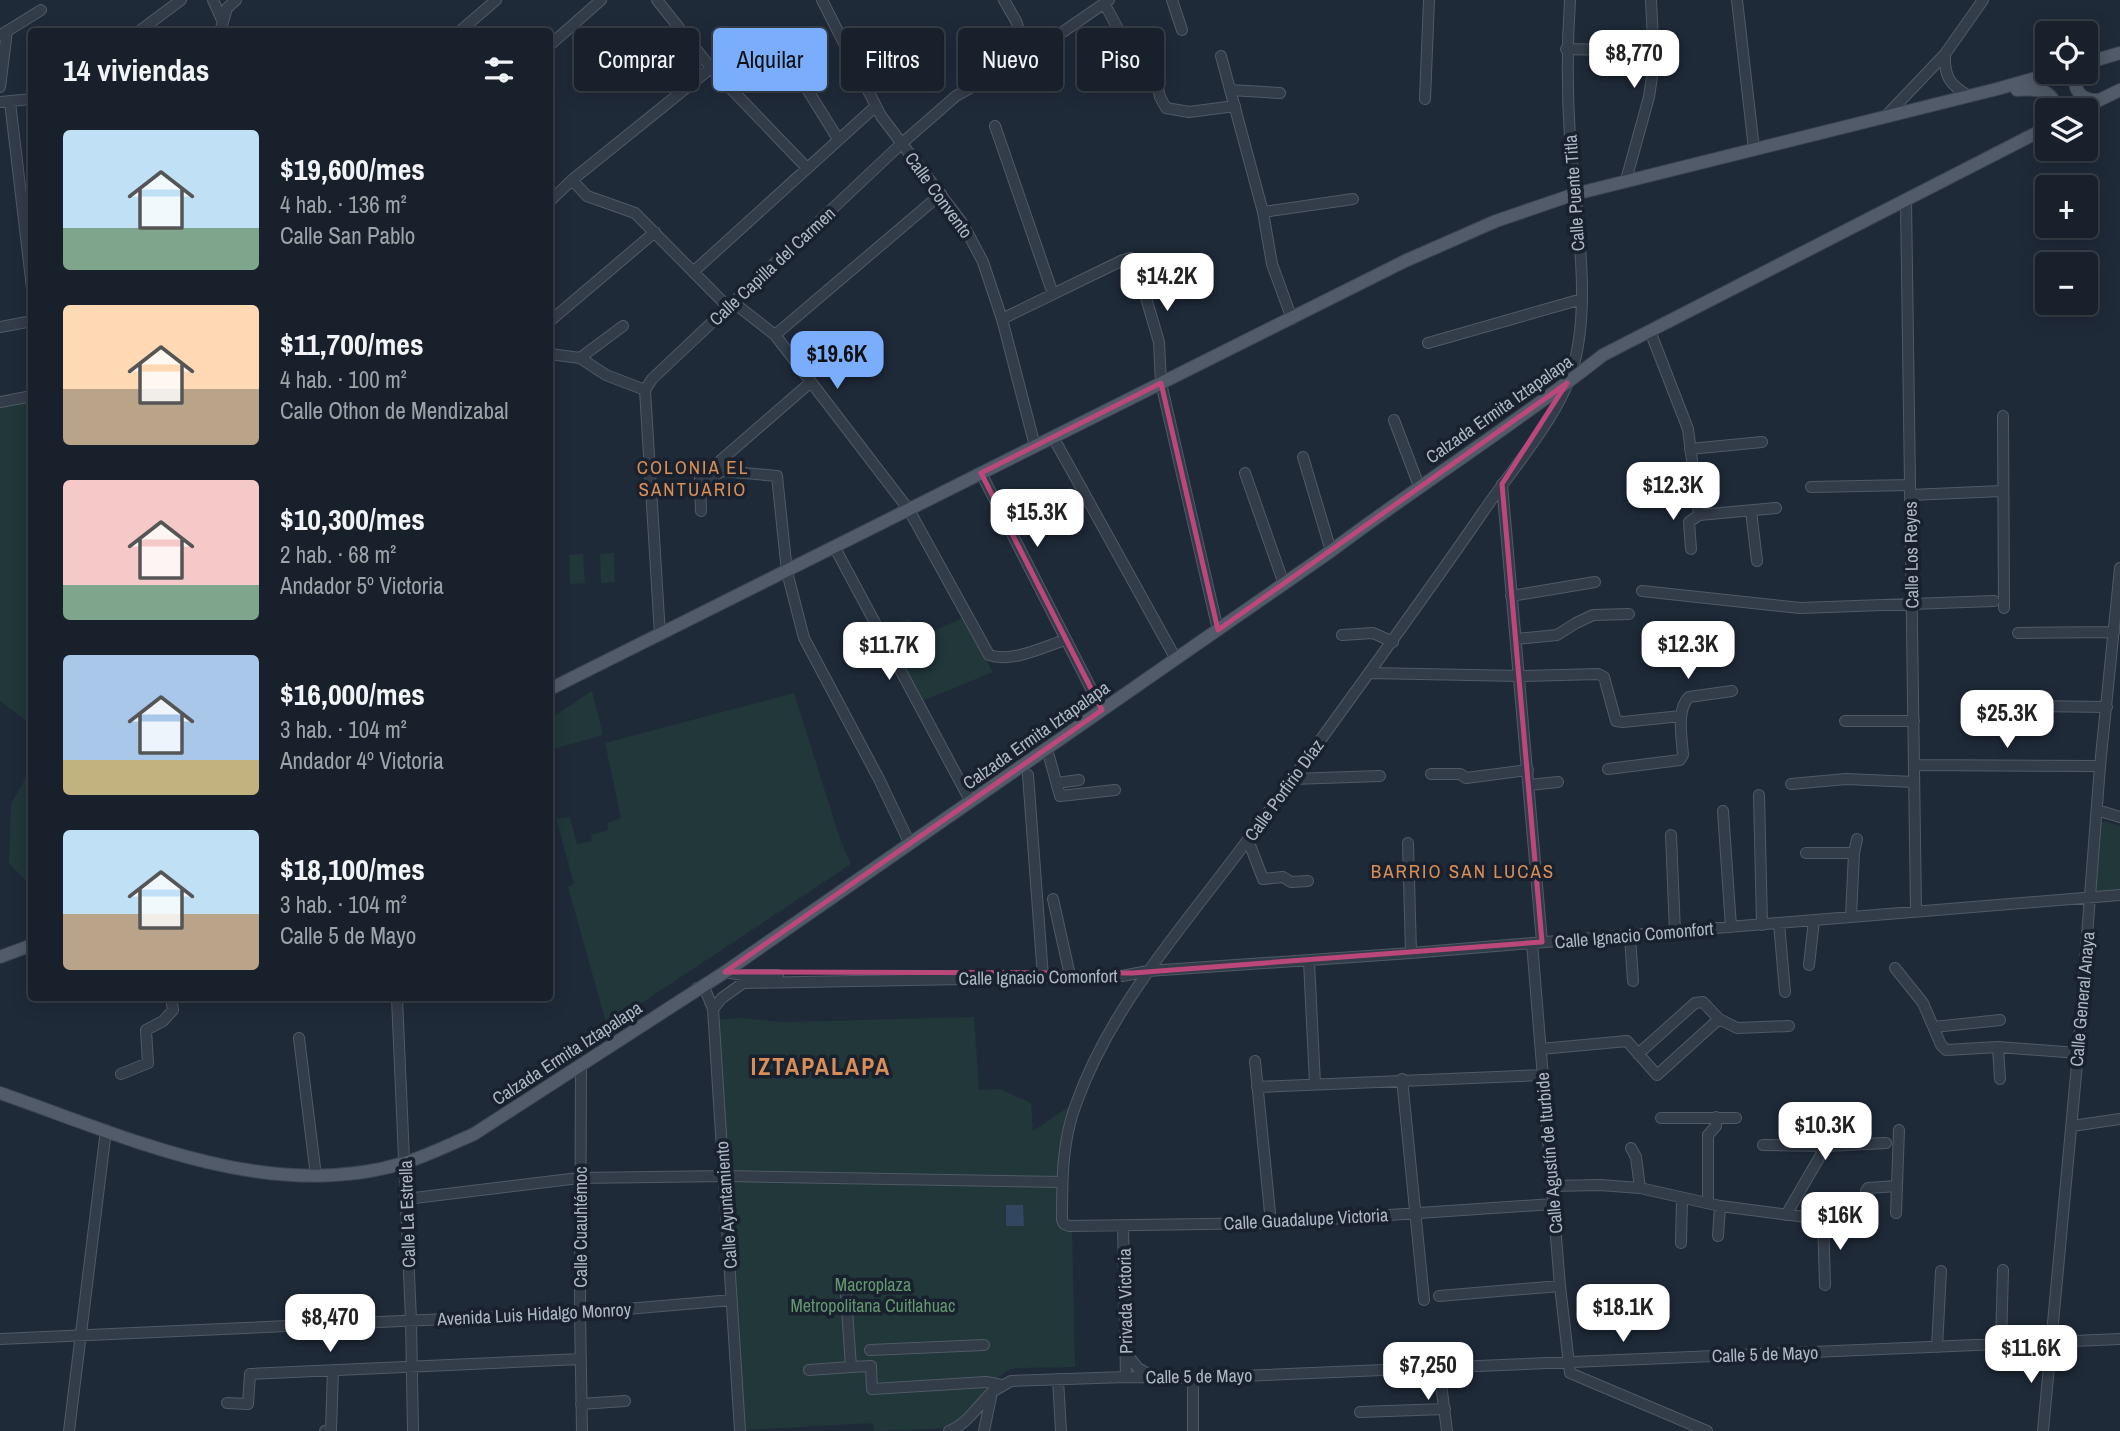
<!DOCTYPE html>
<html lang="es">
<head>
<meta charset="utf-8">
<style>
  :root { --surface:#17202b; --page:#242d37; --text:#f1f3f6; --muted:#9ea3a9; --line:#363e47; --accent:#7badfd }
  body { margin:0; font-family:"Archivo Narrow",sans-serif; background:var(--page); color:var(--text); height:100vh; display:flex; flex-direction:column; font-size:26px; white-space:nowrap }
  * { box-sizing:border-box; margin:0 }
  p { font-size:23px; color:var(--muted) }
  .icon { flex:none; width:38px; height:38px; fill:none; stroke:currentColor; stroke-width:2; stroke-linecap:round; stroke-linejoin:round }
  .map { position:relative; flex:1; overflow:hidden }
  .details { position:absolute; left:28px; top:28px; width:525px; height:973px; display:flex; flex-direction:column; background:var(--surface); border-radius:7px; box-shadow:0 4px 18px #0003,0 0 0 2px var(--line) }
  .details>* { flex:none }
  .guide { position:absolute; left:574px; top:28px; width:665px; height:63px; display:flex; gap:14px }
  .buttons { position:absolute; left:2035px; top:21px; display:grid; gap:14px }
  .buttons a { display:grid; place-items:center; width:63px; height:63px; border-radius:7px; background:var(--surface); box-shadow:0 4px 18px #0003,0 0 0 2px var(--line); font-size:35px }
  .price { position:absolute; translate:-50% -60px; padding:0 16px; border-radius:14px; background:#fff; color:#222; font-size:23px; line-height:46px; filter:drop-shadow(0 2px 4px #0008) }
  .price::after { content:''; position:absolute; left:50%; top:42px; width:21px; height:16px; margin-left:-10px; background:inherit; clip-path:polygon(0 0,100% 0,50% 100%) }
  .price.active { background:var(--accent); color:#111 }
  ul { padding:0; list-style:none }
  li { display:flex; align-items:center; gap:21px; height:175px; padding:0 35px }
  li span { display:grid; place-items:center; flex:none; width:196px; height:140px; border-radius:7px; color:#555 }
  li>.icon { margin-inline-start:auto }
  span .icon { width:84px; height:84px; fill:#fffc; stroke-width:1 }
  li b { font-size:30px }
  h2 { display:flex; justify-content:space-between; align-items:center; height:84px; padding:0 35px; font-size:30px }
  .tag { padding:0 24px; border-radius:7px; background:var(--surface); box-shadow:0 4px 18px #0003,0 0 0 2px var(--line); font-size:24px; line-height:63px }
  .tag.active { background:var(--accent); color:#111 }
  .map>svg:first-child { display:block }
  .green { fill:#21373a }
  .water { fill:#324561 }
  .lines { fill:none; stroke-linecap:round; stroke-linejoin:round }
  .minor-casing { stroke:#505a67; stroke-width:12 }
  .major-casing { stroke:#3c4553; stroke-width:14 }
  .minor { stroke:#333c49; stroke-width:10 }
  .major { stroke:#515b69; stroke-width:12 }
  .marked { fill:none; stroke:#bc487b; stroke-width:5; stroke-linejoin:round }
  .labels { text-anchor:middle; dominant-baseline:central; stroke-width:7; stroke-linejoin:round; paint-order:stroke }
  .street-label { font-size:18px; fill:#adb7c6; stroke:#18212d }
  .park-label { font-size:18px; fill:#64976f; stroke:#18212d }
  .neighbourhood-label { font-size:19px; letter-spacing:2px; fill:#d88e56; stroke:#18212d }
  .district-label { font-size:24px; font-weight:bold; letter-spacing:2px; fill:#d88e56; stroke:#18212d }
</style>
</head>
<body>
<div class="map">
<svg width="2120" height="1431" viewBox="0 0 2120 1431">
  <rect width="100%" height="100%" fill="#1f2a39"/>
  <path class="green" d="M31 394V724L0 701V398Z
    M614 553 615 582 601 583 600 554Z
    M583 554 585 583 570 584 569 555Z
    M909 618 925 635 962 618 993 672 920 702 880 631Z
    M592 691 603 735 550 750 551 718Z
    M794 693 841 842 851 864 607 1026 568 887 574 884 556 819 570 817 577 844 592 841 591 835 608 830 607 823 621 818 605 743Z
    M31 768V886L9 863 11 804Z
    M2104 821 2120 826V890L2093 893 2098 826Z
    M974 1017 979 1090 1000 1089 1031 1103 1033 1131 1073 1104 1058 1223 1072 1228 1075 1367 1016 1368 1007 1371 992 1382 983 1400 950 1428 874 1431 873 1423 744 1430 716 1020 739 1018 784 1022Z"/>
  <path class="water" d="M1006 1205H1023L1024 1226H1006Z"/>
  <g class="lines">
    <g class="minor-casing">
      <path id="minor" d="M213 0 222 20
        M657 0 711 68 807 168
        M822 0 881 116 963 224 983 262 1002 319 1035 446
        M1004 0 1016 21 1028 56
        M1172 0 1182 30
        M1737 0 1754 149
        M1104 3 1134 58
        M138 32 181 0
        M220 32 227 8 236 0
        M459 32 496 0
        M1 35 41 10
        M550 45 601 0
        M1566 49 1609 50
        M1945 54C1944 77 1950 85 1969 96
        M1221 56 1263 212 1272 264 1292 319
        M789 60 838 139
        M1157 83 1160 97 1166 108 1189 112 1235 106
        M0 87 7 31
        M1230 90 1280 93
        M1425 99 1429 0
        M0 102 32 99
        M10 102 32 288
        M1885 117 1945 54 1983 0
        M995 126 1053 294
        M572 180 587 196 635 213 729 308
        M1626 180 1649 97 1654 63 1651 0
        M1906 200 1916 911
        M550 201 572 180 711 68
        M1263 212 1353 199
        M693 272 876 106
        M734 303 775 335 909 510 989 655C1012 663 1043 647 1065 640
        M1002 319 1123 260 1130 258 1137 267 1159 342 1161 383 1218 630
        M550 321 655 232
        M0 327 32 321
        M1650 331 1688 429 1699 515 1776 508
        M775 335 941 194
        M1428 343 1582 299
        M550 354 580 358 606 375 645 390
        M580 358 623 326
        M645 390 652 379 901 144 956 96 1028 56 1109 0
        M645 390 660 635
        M0 402 32 396
        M2003 416 2004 608
        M1394 420 1419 486
        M1053 437 1176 659
        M1690 449 1762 442
        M1303 457 1331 551
        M722 471 721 460 811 382
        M981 473 1102 710
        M1245 473 1284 584
        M1502 484 1542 942
        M1811 487 1910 485
        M1910 495 2002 491
        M701 511 700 479 713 477 722 471 777 476 787 572 804 638 879 779 910 844
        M1751 511 1757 561
        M835 548 971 802
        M1691 549 1689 522 1699 515
        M1642 591 1800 608 1994 601
        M1511 596 1595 582
        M2018 633 2114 632
        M1342 635 1373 633 1393 642
        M1516 639 1557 635 1576 623 1593 615 1629 614
        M1370 673 1520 676 1598 674 1604 677 1616 721 1623 722 1681 716
        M2028 706 2107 707
        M1845 721H1914
        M1047 749 1060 796 1115 790
        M1914 765 2100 766
        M1608 769 1680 760 1683 755C1682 739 1676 709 1689 697L1732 691
        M1431 774H1460L1466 778 1528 770
        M1028 775 1043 977
        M1292 779 1380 776
        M1057 783 1079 780
        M1791 784 1846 779 1914 782
        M1529 785 1558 782
        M1759 795 1762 925
        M2097 810 2120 817
        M1723 811 1731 927
        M1671 835 1675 932
        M1248 840 1263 879 1283 877 1291 882 1308 881
        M1408 843 1411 953
        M1806 853H1854
        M1053 899 1069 971
        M1851 916 1854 853 1857 839
        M1779 923 1785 992
        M1630 936 1633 981
        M1532 943 1560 1286 1570 1373 1707 1431
        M1309 961 1315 1084
        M1809 965 1814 920
        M1895 968 1923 1003 1941 1045 1946 1050 1998 1047 2078 1053
        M725 972 743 975H778
        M697 988 705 989 713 1009 740 1431
        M397 998 411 1320 413 1431
        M713 1009 722 998 743 983 1122 976 1148 971 1411 953 2120 895
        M1934 1027 2000 1020
        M299 1038 316 1176
        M1998 1047 2000 1079
        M1541 1049 1627 1041 1657 1075 1719 1019 1737 1028 1789 1026
        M1638 1054 1695 1003 1703 1002 1719 1019
        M1255 1061 1271 1223
        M581 1064 580 1313 582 1431
        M121 1074 148 1063 146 1030 163 1021 173 1010 171 998
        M1402 1079 1424 1300
        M1257 1087 1543 1075
        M1661 1118H1736
        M2072 1126 2120 1119
        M1763 1145 1826 1146 1886 1143
        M1631 1148 1636 1157 1640 1188
        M1552 1186 1600 1185 1640 1188 1720 1206 1860 1224 1866 1223 1867 1219 1866 1191 1868 1188 1897 1186
        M406 1199 579 1178 726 1176 1062 1182
        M1708 1203V1135L1716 1126V1117
        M1553 1204 1271 1223 1069 1226 1064 1224 1062 1220C1062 1180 1062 1141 1076 1104 1112 1003 1187 923 1249 838 1328 730 1407 622 1483 512 1510 472 1548 429 1567 385 1596 316 1575 212 1570 138 1567 92 1567 46 1570 0
        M1896 1213 1899 1130
        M1786 1215 1826 1146 1820 1112
        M1823 1219 1825 1285
        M1123 1225 1126 1377
        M1718 1236 1720 1206
        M1681 1243 1682 1199
        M846 1295 851 1367 871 1366 872 1389 986 1382 1002 1385
        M1439 1296 1560 1286
        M0 1339 580 1313 732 1300
        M2001 1344 2003 1270
        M1937 1347 1941 1271
        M870 1350 984 1345
        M1126 1353 1138 1368 1152 1376
        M1439 1368 1447 1431
        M809 1370 851 1367
        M1193 1378V1431
        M1058 1379 1061 1431
        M227 1403 248 1404 250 1374 581 1359
        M581 1404 625 1401
        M1360 1412 1445 1409
        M69 1431 106 1130
        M325 1431 331 1430 333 1370
        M949 1431C967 1424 977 1407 990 1394
        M984 1431 992 1392 1011 1381 1126 1377 1193 1378 2120 1339
        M2043 1431 2078 1053 2100 766 2120 568"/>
    </g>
    <g class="major-casing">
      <path id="major" d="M2086 63 2120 53
        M2077 72C2071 89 2081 101 2099 100
        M2017 90C2036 89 2052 87 2057 110
        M2079 110 2120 90
        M550 689 1405 261 1496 221 1575 194 1997 89 2057 72
        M0 957 32 945
        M0 1093C127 1137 267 1204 404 1163 429 1155 451 1144 474 1134L725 972 1331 551C1420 484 1516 424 1603 355L2048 127"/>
    </g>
    <use href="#minor" class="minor"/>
    <use href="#major" class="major"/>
  </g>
  <path class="marked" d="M1161 383 1218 630 1567 383 1502 484 1542 942 1133 973 725 972 1102 710 981 473Z"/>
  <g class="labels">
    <g class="street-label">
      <text transform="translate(1574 193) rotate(-94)">Calle Puente Titla</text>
      <text transform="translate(939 195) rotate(54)">Calle Convento</text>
      <text transform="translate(772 266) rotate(-43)">Calle Capilla del Carmen</text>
      <text transform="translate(1499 409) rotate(-35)">Calzada Ermita Iztapalapa</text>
      <text transform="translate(1911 555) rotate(-91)">Calle Los Reyes</text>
      <text transform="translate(1036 735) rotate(-35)">Calzada Ermita Iztapalapa</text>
      <text transform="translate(1284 790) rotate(-54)">Calle Porfirio Díaz</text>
      <text transform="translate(1634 935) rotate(-5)">Calle Ignacio Comonfort</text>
      <text transform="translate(1038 977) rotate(-1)">Calle Ignacio Comonfort</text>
      <text transform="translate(2082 999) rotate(-85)">Calle General Anaya</text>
      <text transform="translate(567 1053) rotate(-33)">Calzada Ermita Iztapalapa</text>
      <text transform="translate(1549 1153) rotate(-95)">Calle Agustín de Iturbide</text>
      <text transform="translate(726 1205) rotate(-94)">Calle Ayuntamiento</text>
      <text transform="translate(407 1214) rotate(-92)">Calle La Estrella</text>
      <text transform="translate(1306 1219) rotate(-3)">Calle Guadalupe Victoria</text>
      <text transform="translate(580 1227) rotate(-90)">Calle Cuauhtémoc</text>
      <text transform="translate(1125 1301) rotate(-91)">Privada Victoria</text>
      <text transform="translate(534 1314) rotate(-3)">Avenida Luis Hidalgo Monroy</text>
      <text transform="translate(1765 1354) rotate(-2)">Calle 5 de Mayo</text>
      <text transform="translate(1199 1376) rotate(-1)">Calle 5 de Mayo</text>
    </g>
    <g class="park-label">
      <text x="873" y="1284">Macroplaza<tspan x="873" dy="21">Metropolitana Cuitlahuac</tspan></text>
    </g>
    <g class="neighbourhood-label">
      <text x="693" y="467">COLONIA EL<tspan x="693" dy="22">SANTUARIO</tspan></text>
      <text x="1463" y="871">BARRIO SAN LUCAS</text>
    </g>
    <g class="district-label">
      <text x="821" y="1066">IZTAPALAPA</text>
    </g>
  </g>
</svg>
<div class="buttons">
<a><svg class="icon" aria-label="locate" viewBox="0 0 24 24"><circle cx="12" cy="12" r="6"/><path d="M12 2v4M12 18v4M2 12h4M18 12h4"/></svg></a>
<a><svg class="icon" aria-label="layers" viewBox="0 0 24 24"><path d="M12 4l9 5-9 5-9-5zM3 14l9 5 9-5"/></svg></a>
<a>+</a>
<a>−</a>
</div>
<b class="price" style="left:1634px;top:90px">$8,770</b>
<b class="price" style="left:1167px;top:313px">$14.2K</b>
<b class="price active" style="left:837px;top:391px">$19.6K</b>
<b class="price" style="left:1673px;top:522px">$12.3K</b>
<b class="price" style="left:1037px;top:549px">$15.3K</b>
<b class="price" style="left:1688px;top:681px">$12.3K</b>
<b class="price" style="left:889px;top:682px">$11.7K</b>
<b class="price" style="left:2007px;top:750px">$25.3K</b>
<b class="price" style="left:1825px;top:1162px">$10.3K</b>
<b class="price" style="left:1840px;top:1252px">$16K</b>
<b class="price" style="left:1623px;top:1344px">$18.1K</b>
<b class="price" style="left:330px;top:1354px">$8,470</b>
<b class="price" style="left:2031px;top:1385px">$11.6K</b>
<b class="price" style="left:1428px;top:1402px">$7,250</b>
<div class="guide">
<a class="tag">Comprar</a>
<a class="tag active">Alquilar</a>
<a class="tag">Filtros</a>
<a class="tag">Nuevo</a>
<a class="tag">Piso</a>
</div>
<section class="details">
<h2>14 viviendas<svg class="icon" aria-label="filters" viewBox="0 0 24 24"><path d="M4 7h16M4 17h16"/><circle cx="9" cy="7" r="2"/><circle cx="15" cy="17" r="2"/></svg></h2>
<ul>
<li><span style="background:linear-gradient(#bfe0f5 70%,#7fa58c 0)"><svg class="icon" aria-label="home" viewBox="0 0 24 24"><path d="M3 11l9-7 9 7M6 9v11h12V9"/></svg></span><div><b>$19,600/mes</b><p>4 hab. · 136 m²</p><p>Calle San Pablo</p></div></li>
<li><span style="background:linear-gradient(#ffd9b3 60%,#b9a48a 0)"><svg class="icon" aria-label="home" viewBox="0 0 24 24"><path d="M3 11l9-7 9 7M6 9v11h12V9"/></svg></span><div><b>$11,700/mes</b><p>4 hab. · 100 m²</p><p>Calle Othon de Mendizabal</p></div></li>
<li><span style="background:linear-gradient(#f6c9c9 75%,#7fa58c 0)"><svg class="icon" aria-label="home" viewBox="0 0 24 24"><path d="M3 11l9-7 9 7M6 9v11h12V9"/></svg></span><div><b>$10,300/mes</b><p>2 hab. · 68 m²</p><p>Andador 5º Victoria</p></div></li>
<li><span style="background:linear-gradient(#a9c7e8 75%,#c2b280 0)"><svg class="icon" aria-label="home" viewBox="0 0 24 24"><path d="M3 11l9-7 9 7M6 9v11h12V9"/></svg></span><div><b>$16,000/mes</b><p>3 hab. · 104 m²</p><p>Andador 4º Victoria</p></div></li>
<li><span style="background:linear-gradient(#bfe0f5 60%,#b9a48a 0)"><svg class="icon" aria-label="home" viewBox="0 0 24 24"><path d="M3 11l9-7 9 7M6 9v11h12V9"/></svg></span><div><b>$18,100/mes</b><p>3 hab. · 104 m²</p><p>Calle 5 de Mayo</p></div></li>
</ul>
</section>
</div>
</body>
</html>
